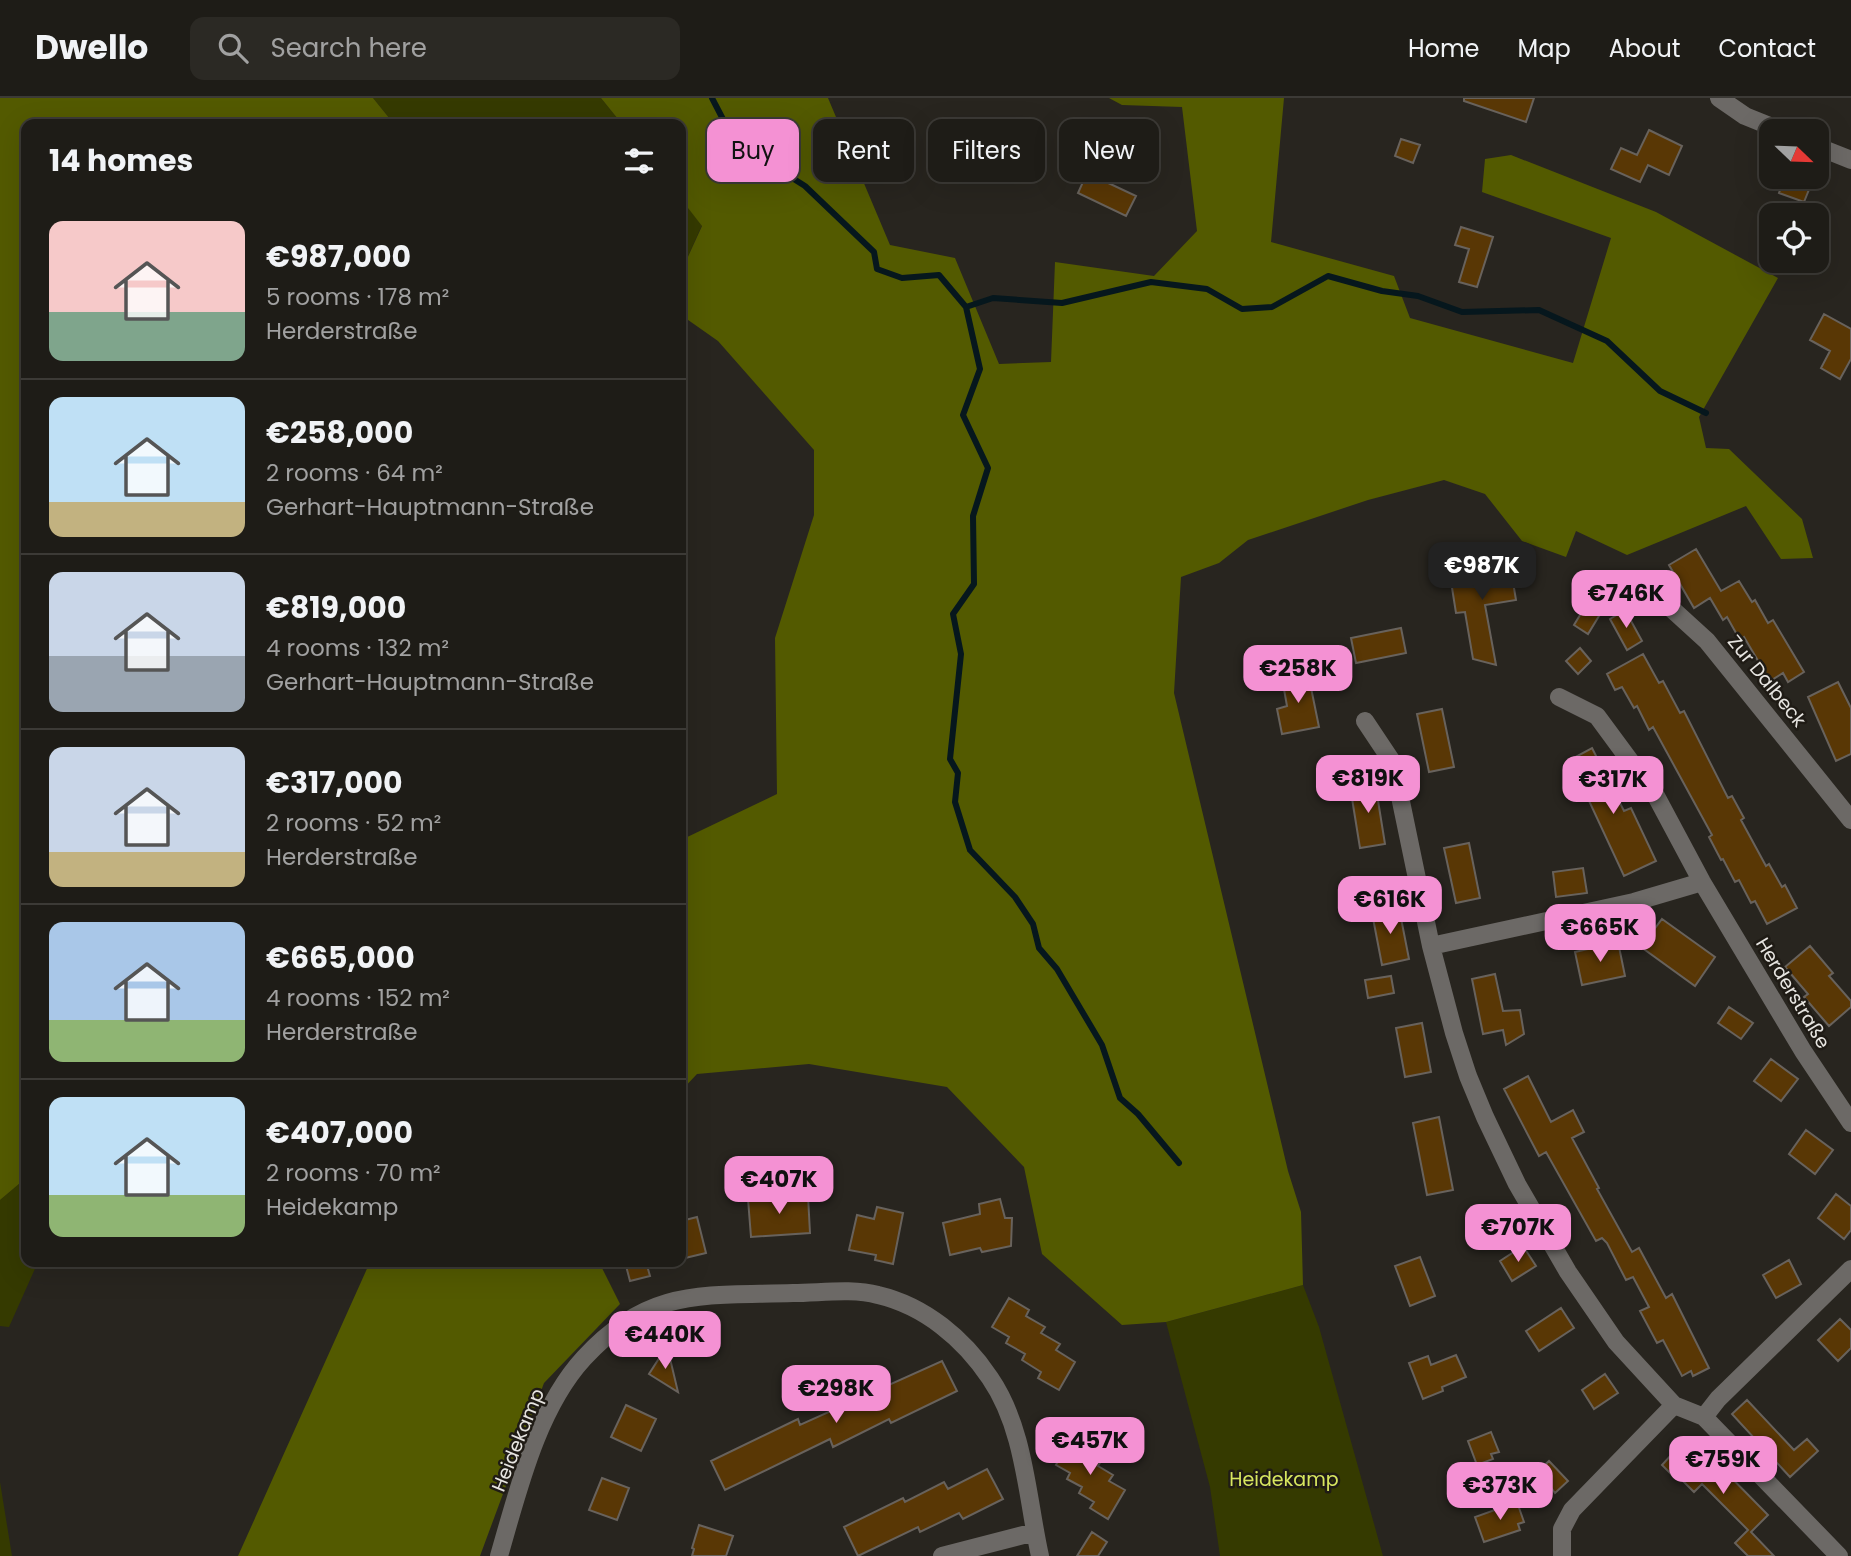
<!DOCTYPE html>
<html lang="en">
<head>
<meta charset="utf-8">
<style>
  :root { --surface:#1e1c17; --page:#2b2924; --text:#f1f3f6; --muted:#a1a1a1; --line:#3c3a36; --accent:#f491d3 }
  body { margin:0; font-family:Poppins,sans-serif; background:var(--page); color:var(--text); height:100vh; display:flex; flex-direction:column; font-size:26px; white-space:nowrap }
  * { box-sizing:border-box; margin:0 }
  p { font-size:23px; color:var(--muted) }
  .icon { flex:none; width:38px; height:38px; fill:none; stroke:currentColor; stroke-width:2; stroke-linecap:round; stroke-linejoin:round }
  .map { position:relative; flex:1; overflow:hidden }
  .drawer { position:absolute; left:21px; top:21px; width:665px; height:1148px; display:flex; flex-direction:column; background:var(--surface); border-radius:14px; box-shadow:0 7px 28px #0002,0 0 0 2px var(--line) }
  .drawer>* { flex:none }
  .hud { position:absolute; left:707px; top:21px; width:665px; height:63px; display:flex; gap:14px }
  .needle { width:46px; rotate:113deg }
  .buttons { position:absolute; left:1759px; top:21px; display:grid; gap:14px }
  .buttons a { display:grid; place-items:center; width:70px; height:70px; border-radius:14px; background:var(--surface); box-shadow:0 7px 28px #0002,0 0 0 2px var(--line); font-size:35px }
  .price { position:absolute; translate:-50% -60px; padding:0 16px; border-radius:14px; background:var(--accent); color:#111; font-size:23px; line-height:46px; filter:drop-shadow(0 2px 4px #0008) }
  .price::after { content:''; position:absolute; left:50%; top:42px; width:21px; height:16px; margin-left:-10px; background:inherit; clip-path:polygon(0 0,100% 0,50% 100%) }
  .price.current { background:#222; color:#fff }
  ul { padding:0; list-style:none }
  li { display:flex; align-items:center; gap:21px; height:175px; padding:0 28px }
  li+li { border-top:2px solid var(--line) }
  li span { display:grid; place-items:center; flex:none; width:196px; height:140px; border-radius:14px; color:#555 }
  li>.icon { margin-inline-start:auto }
  span .icon { width:84px; height:84px; fill:#fffc; stroke-width:1 }
  li b { font-size:30px }
  h2 { display:flex; justify-content:space-between; align-items:center; height:84px; padding:0 28px; font-size:30px }
  .chip { padding:0 24px; border-radius:14px; background:var(--surface); box-shadow:0 7px 28px #0002,0 0 0 2px var(--line); font-size:24px; line-height:63px }
  .chip.current { background:var(--accent); color:#111 }
  header { display:flex; align-items:center; gap:42px; box-sizing:border-box; height:98px; padding:0 35px; background:var(--surface); border-bottom:2px solid var(--line) }
  header strong { font-size:33px }
  nav { display:flex; gap:38px; margin-inline-start:auto; font-size:24px }
  .search { width:490px; height:63px; background:var(--page); display:flex; align-items:center; gap:18px; box-sizing:border-box; padding:0 24px; border-radius:14px; color:var(--muted); font-size:26px }
  .map>svg:first-child { display:block }
  .green { fill:#353a00 }
  .forest { fill:#535a00 }
  .lines { fill:none; stroke-linecap:round; stroke-linejoin:round }
  .stream { stroke:#06171d; stroke-width:6 }
  .building { fill:#593705; stroke:#68625c; stroke-width:2 }
  .street { stroke:#6c6966; stroke-width:18 }
  .labels { text-anchor:middle; dominant-baseline:central; stroke-width:5; stroke-linejoin:round; paint-order:stroke }
  .street-label { font-size:19px; fill:#e7e5e1; stroke:#1f1b15 }
  .park-label { font-size:19px; fill:#d7e65f; stroke:#1f1b15 }
</style>
</head>
<body>
<header>
<strong>Dwello</strong>
<div class="search"><svg class="icon" aria-label="search" viewBox="0 0 24 24"><circle cx="10" cy="10" r="6"/><path d="M15 15l6 6"/></svg>Search here</div>
<nav><a>Home</a><a>Map</a><a>About</a><a>Contact</a></nav>
</header>
<div class="map">
<svg width="1851" height="1458" viewBox="0 0 1851 1458">
  <rect width="100%" height="100%" fill="#28251f"/>
  <path class="green" d="M373 0H601L622 26H394Z
    M681 101 702 127 681 174Z
    M26 1080V1164H38L9 1229 0 1228V1102Z
    M1303 1187 1319 1229 1383 1458H1220L1210 1389 1166 1224Z
    M0 1384 12 1458H0Z"/>
  <path class="forest" d="M0 0H373L394 26H26V1080L0 1102Z
    M601 0H828L890 147 955 160 999 266 1051 264 1055 164 1154 178 1197 133 1182 9 1122 7 1109 0H1284L1271 144 1394 178 1410 220 1573 265 1611 140 1482 94 1485 61 1511 57 1656 114 1778 180 1699 319 1706 350 1729 351 1802 421 1813 460 1781 461 1746 408 1627 457 1576 433 1566 459 1522 443 1485 396 1444 382 1368 402 1248 442 1219 465 1181 479 1174 595 1288 1073 1301 1114 1303 1187 1166 1224 1122 1227 1042 1156 1024 1069 947 989 809 966 697 976 681 993V742L777 696 775 540 814 417V352L718 243 681 217V174L702 128 681 101V26H622Z
    M370 1164H599L620 1206 544 1285 480 1458H238Z"/>
  <g class="lines">
    <path class="stream" d="M712 0 726 27 748 52 805 88 874 154 877 171 902 180 939 177 966 209 993 200 1062 205 1151 184 1207 191 1242 211 1272 209 1328 178 1382 193 1418 198 1462 214 1539 212 1607 243 1660 293 1706 315
      M966 209 980 271 963 317 988 370 973 418 974 486 953 516 961 556 950 661 958 675 955 704 970 752 1015 799 1033 826 1039 850 1057 871 1102 947 1120 1000 1138 1016 1179 1065"/>
  </g>
  <path class="building" d="M1464 0H1534L1526 24 1464 3Z
    M1649 32 1682 48 1669 77 1648 67 1640 84 1611 71 1621 50 1637 57Z
    M1401 41 1420 47 1413 65 1395 58Z
    M1087 75 1136 98 1126 118 1078 95Z
    M1785 79H1814L1804 104 1779 95Z
    M1461 129 1493 139 1477 189 1459 184 1469 151 1455 147Z
    M1824 216 1851 231V261L1840 281 1821 270 1830 253 1810 242Z
    M1696 451 1721 493 1739 483 1752 504 1755 502 1768 525 1773 522 1804 574 1788 584 1783 575 1770 583 1744 539 1740 542 1727 519 1723 522 1710 500 1694 510 1669 467Z
    M1502 457 1503 467 1510 466 1516 502 1485 507 1496 567 1473 561 1465 514 1456 515 1450 477 1484 472 1482 461Z
    M1588 504 1602 513 1588 536 1574 527Z
    M1625 512 1642 543 1627 552 1610 521Z
    M1401 530 1406 555 1356 565 1351 540Z
    M1580 550 1591 563 1578 576 1566 563Z
    M1643 556 1659 585 1663 583 1680 615 1684 613 1728 700 1732 698 1744 720 1741 722 1766 768 1769 766 1782 789 1785 787 1797 810 1767 826 1755 803 1751 805 1739 782 1735 784 1723 761 1721 762 1709 739 1712 737 1653 629 1649 632 1637 608 1634 610 1622 589 1615 592 1607 576Z
    M1308 575 1319 629 1282 636 1277 611 1287 608 1282 580Z
    M1838 584 1851 610V656L1836 663 1808 599Z
    M1442 611 1454 669 1429 674 1417 616Z
    M1592 650 1624 713 1631 710 1656 763 1624 778 1570 662Z
    M1375 684 1385 746 1360 750 1350 688Z
    M1469 745 1480 800 1456 805 1444 750Z
    M1583 770 1587 795 1556 799 1553 774Z
    M1399 810 1409 861 1382 867 1372 815Z
    M1662 821 1715 859 1695 888 1641 849Z
    M1618 844 1625 878 1582 887 1575 854Z
    M1810 848 1833 875 1829 878 1851 903V909L1829 928 1804 899 1808 896 1785 869Z
    M1495 876 1503 913 1520 912 1524 936 1506 947 1503 932 1483 936 1472 881Z
    M1391 878 1394 895 1368 900 1365 882Z
    M1729 909 1753 925 1741 941 1718 925Z
    M1422 925 1431 974 1405 979 1396 930Z
    M1771 961 1798 981 1781 1003 1754 983Z
    M1528 978 1551 1024 1573 1012 1584 1034 1572 1040 1599 1090 1597 1091 1632 1154 1639 1150 1666 1200 1672 1196 1709 1270 1693 1278 1691 1273 1682 1278 1663 1242 1657 1245 1640 1213 1649 1209 1633 1179 1626 1182 1607 1145 1602 1140 1596 1143 1546 1054 1539 1058 1504 991Z
    M1439 1019 1453 1092 1427 1097 1413 1025Z
    M1806 1032 1833 1052 1815 1076 1789 1056Z
    M1836 1096 1851 1108V1132L1844 1141 1818 1120Z
    M808 1098 810 1135 751 1139 748 1101Z
    M1000 1101 1005 1120H1012L1011 1148 982 1154 980 1150 950 1157 943 1125 980 1116 979 1106Z
    M877 1109 903 1115 893 1166 875 1162 876 1157 849 1152 857 1117 874 1121Z
    M697 1119 706 1155 685 1160 683 1154 681 1155V1123Z
    M1523 1148 1536 1168 1512 1183 1500 1163Z
    M1420 1159 1435 1198 1410 1208 1395 1168Z
    M1789 1162 1801 1186 1776 1200 1763 1177Z
    M625 1164H646L650 1178 630 1183Z
    M1009 1200 1029 1212 1026 1218 1045 1229 1041 1235 1060 1246 1056 1252 1075 1264 1059 1292 1038 1280 1041 1274 1022 1262 1025 1256 1006 1245 1009 1239 992 1229Z
    M1561 1210 1574 1230 1539 1253 1526 1233Z
    M1840 1221 1851 1232V1250L1838 1263 1818 1242Z
    M667 1248 678 1294 649 1276Z
    M1456 1257 1466 1279 1442 1289 1443 1293 1423 1301 1409 1265 1428 1258 1431 1267Z
    M942 1263 957 1293 891 1325 889 1321 833 1349 830 1341 725 1392 711 1363 798 1321 800 1327Z
    M1605 1276 1618 1295 1594 1311 1582 1292Z
    M1747 1302 1794 1352 1807 1341 1818 1353 1790 1379 1732 1316Z
    M626 1307 656 1321 641 1353 611 1339Z
    M1491 1334 1499 1354 1491 1356 1493 1361 1477 1367 1468 1343Z
    M1073 1337 1089 1347 1085 1353 1101 1363 1098 1368 1113 1377 1109 1383 1125 1392 1108 1421 1090 1410 1094 1404 1079 1395 1082 1389 1067 1381 1070 1375 1056 1367Z
    M1703 1351 1768 1417 1751 1434 1774 1458H1748L1735 1445 1748 1432 1702 1386 1694 1394 1677 1377 1674 1379 1662 1367 1674 1354 1687 1367Z
    M1549 1363 1568 1383 1555 1395 1552 1391 1544 1399 1532 1386V1379Z
    M987 1371 1003 1401 963 1421 959 1415 920 1434 918 1429 858 1458 844 1429 903 1400 905 1404 944 1384 948 1391Z
    M602 1380 629 1390 617 1422 589 1412Z
    M1517 1404 1524 1424 1518 1426 1520 1432 1484 1444 1475 1419Z
    M699 1427 733 1438 726 1458H692L694 1451 692 1450Z
    M1092 1434 1107 1444 1098 1458H1077Z"/>
  <g class="lines">
    <path class="street" d="M1719 0 1745 18 1782 33
      M1816 48 1851 62
      M1639 481 1707 543 1851 722
      M1559 599 1597 618 1656 698 1702 784 1803 953 1851 1025
      M1365 623 1393 665 1431 848 1454 935 1468 978 1485 1019 1517 1086 1568 1174 1616 1244 1674 1307 1704 1319 1839 1458
      M1431 848 1634 804 1702 784
      M1704 1319 1718 1301 1851 1171
      M499 1458C518 1393 537 1311 584 1260 650 1188 705 1198 793 1195 820 1195 852 1190 878 1197 925 1208 964 1241 990 1280 1025 1331 1027 1400 1040 1458
      M942 1458 1035 1434
      M1562 1458V1431L1572 1412 1674 1307"/>
  </g>
  <g class="labels">
    <g class="street-label">
      <text transform="translate(1767 583) rotate(51)">Zur Dalbeck</text>
      <text transform="translate(1793 895) rotate(59)">Herderstraße</text>
      <text transform="translate(518 1342) rotate(-68)">Heidekamp</text>
    </g>
    <g class="park-label">
      <text x="1284" y="1381">Heidekamp</text>
    </g>
  </g>
</svg>
<div class="buttons">
<a><svg class="needle" viewBox="-14 -14 28 28"><path d="M0-13l5 13h-10z" fill="#e53935"/><path d="M0 13l5-13h-10z" fill="#a1a1a1"/></svg></a>
<a><svg class="icon" aria-label="locate" viewBox="0 0 24 24"><circle cx="12" cy="12" r="6"/><path d="M12 2v4M12 18v4M2 12h4M18 12h4"/></svg></a>
</div>
<b class="price current" style="left:1482px;top:504px">€987K</b>
<b class="price" style="left:1626px;top:532px">€746K</b>
<b class="price" style="left:1298px;top:607px">€258K</b>
<b class="price" style="left:1368px;top:717px">€819K</b>
<b class="price" style="left:1613px;top:718px">€317K</b>
<b class="price" style="left:1390px;top:838px">€616K</b>
<b class="price" style="left:1600px;top:866px">€665K</b>
<b class="price" style="left:779px;top:1118px">€407K</b>
<b class="price" style="left:1518px;top:1166px">€707K</b>
<b class="price" style="left:665px;top:1273px">€440K</b>
<b class="price" style="left:836px;top:1327px">€298K</b>
<b class="price" style="left:1090px;top:1379px">€457K</b>
<b class="price" style="left:1723px;top:1398px">€759K</b>
<b class="price" style="left:1500px;top:1424px">€373K</b>
<div class="hud">
<a class="chip current">Buy</a>
<a class="chip">Rent</a>
<a class="chip">Filters</a>
<a class="chip">New</a>
</div>
<section class="drawer">
<h2>14 homes<svg class="icon" aria-label="filters" viewBox="0 0 24 24"><path d="M4 7h16M4 17h16"/><circle cx="9" cy="7" r="2"/><circle cx="15" cy="17" r="2"/></svg></h2>
<ul>
<li><span style="background:linear-gradient(#f6c9c9 65%,#7fa58c 0)"><svg class="icon" aria-label="home" viewBox="0 0 24 24"><path d="M3 11l9-7 9 7M6 9v11h12V9"/></svg></span><div><b>€987,000</b><p>5 rooms · 178 m²</p><p>Herderstraße</p></div></li>
<li><span style="background:linear-gradient(#bfe0f5 75%,#c2b280 0)"><svg class="icon" aria-label="home" viewBox="0 0 24 24"><path d="M3 11l9-7 9 7M6 9v11h12V9"/></svg></span><div><b>€258,000</b><p>2 rooms · 64 m²</p><p>Gerhart-Hauptmann-Straße</p></div></li>
<li><span style="background:linear-gradient(#c9d6e8 60%,#9aa5b1 0)"><svg class="icon" aria-label="home" viewBox="0 0 24 24"><path d="M3 11l9-7 9 7M6 9v11h12V9"/></svg></span><div><b>€819,000</b><p>4 rooms · 132 m²</p><p>Gerhart-Hauptmann-Straße</p></div></li>
<li><span style="background:linear-gradient(#c9d6e8 75%,#c2b280 0)"><svg class="icon" aria-label="home" viewBox="0 0 24 24"><path d="M3 11l9-7 9 7M6 9v11h12V9"/></svg></span><div><b>€317,000</b><p>2 rooms · 52 m²</p><p>Herderstraße</p></div></li>
<li><span style="background:linear-gradient(#a9c7e8 70%,#8fb573 0)"><svg class="icon" aria-label="home" viewBox="0 0 24 24"><path d="M3 11l9-7 9 7M6 9v11h12V9"/></svg></span><div><b>€665,000</b><p>4 rooms · 152 m²</p><p>Herderstraße</p></div></li>
<li><span style="background:linear-gradient(#bfe0f5 70%,#8fb573 0)"><svg class="icon" aria-label="home" viewBox="0 0 24 24"><path d="M3 11l9-7 9 7M6 9v11h12V9"/></svg></span><div><b>€407,000</b><p>2 rooms · 70 m²</p><p>Heidekamp</p></div></li>
</ul>
</section>
</div>
</body>
</html>
